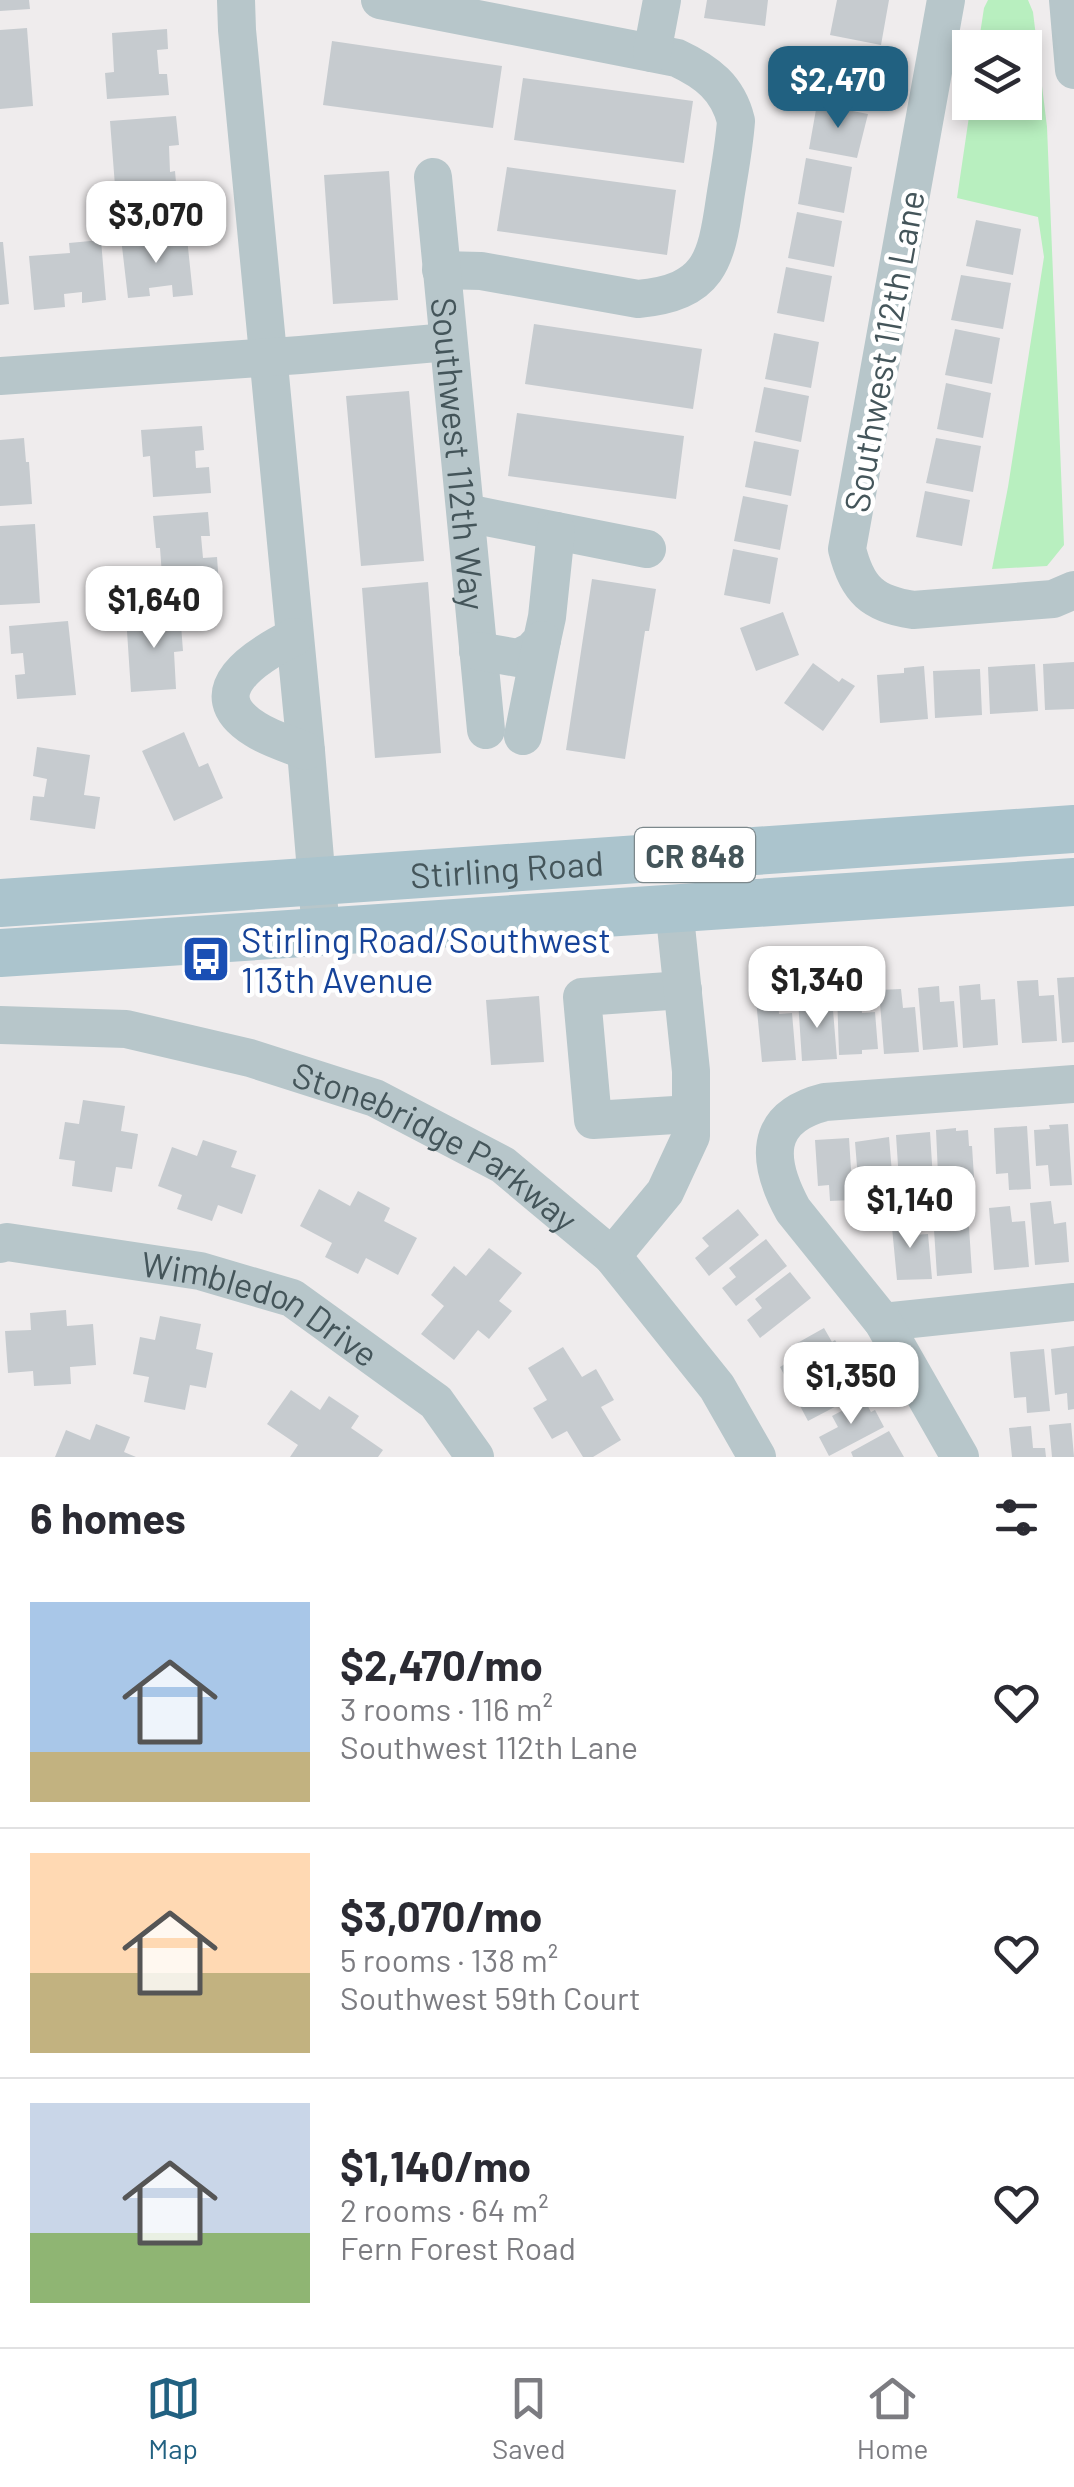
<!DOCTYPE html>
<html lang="en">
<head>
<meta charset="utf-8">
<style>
  :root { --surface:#fff; --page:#f2f2f3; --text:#2b2b33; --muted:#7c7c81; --line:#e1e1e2; --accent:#216181 }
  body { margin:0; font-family:Barlow,sans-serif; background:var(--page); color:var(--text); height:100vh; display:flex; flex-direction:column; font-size:38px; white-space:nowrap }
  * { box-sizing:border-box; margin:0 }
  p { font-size:32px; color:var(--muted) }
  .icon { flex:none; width:55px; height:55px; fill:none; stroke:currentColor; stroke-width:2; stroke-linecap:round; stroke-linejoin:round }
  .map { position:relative; height:1457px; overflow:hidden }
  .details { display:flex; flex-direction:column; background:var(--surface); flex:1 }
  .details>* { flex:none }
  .controls { position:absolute; left:952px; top:30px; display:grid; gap:20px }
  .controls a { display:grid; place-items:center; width:90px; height:90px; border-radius:0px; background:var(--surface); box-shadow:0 5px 15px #0003; font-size:50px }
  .price { position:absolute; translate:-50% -85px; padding:0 22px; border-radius:20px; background:#fff; color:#222; font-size:32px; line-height:65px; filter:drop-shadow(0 2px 5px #0008) }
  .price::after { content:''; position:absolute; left:50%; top:60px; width:30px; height:22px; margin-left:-15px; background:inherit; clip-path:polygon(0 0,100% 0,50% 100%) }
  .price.on { background:var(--accent); color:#fff }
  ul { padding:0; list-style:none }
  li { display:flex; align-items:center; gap:30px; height:250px; padding:0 30px }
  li+li { border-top:2px solid var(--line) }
  li span { display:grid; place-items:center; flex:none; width:280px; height:200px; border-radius:0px; color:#555 }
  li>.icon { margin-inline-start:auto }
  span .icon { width:120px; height:120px; fill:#fffc; stroke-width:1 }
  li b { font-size:42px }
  h2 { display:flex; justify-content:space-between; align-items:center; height:120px; padding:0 30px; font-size:42px }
  .menu { display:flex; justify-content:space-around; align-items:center; height:140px; border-top:2px solid var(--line); background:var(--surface); font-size:28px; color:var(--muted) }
  .menu a { display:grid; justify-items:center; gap:5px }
  .menu .on { color:var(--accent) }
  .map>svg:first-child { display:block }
  .green { fill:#b8efbf }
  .building { fill:#c6cbcf }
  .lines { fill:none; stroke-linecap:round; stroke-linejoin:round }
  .minor { stroke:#b7c6ca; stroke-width:38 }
  .major { stroke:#abc4cd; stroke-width:48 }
  .labels { text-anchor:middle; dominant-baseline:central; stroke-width:9; stroke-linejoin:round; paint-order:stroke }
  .shield { fill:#fff; stroke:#7c888c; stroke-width:2.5 }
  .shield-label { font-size:32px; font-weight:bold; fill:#44555a }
  .street-label { font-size:35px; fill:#44555a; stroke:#fff }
  .transit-label { font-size:35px; fill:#164399; stroke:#fff; text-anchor:start }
</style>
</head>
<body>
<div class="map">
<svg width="1074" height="1457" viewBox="0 0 1074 1457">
  <rect width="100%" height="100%" fill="#efeced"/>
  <path class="green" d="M988 0H1028L1033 12 1047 127 1064 545 1047 566 992 569 1008 487 1044 257 1038 217 957 198 971 103 1025 102V48L978 47 984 8Z"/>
  <path class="building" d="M0 0H29L30 9 0 11Z
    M707 0H768L765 26 704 18Z
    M837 0H889L881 45 830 35Z
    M27 28 33 106 0 109V30Z
    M167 29 168 49 157 50 159 74H167L169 95 107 99 105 73 114 72 112 33Z
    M332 41 502 66 493 128 323 105Z
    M827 51 876 59 870 104 819 95Z
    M523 78 693 101 684 163 514 140Z
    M817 104 868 114 857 158 809 149Z
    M176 116 179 145 169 146 170 172 175 171 177 194 116 199 110 121Z
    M806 158 852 167 844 213 798 204Z
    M507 167 676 190 667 255 497 231Z
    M389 171 398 300 333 304 324 175Z
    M797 212 842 221 834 267 788 258Z
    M976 220 1021 229 1013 275 966 266Z
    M148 235V243L187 238 193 295 173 297 172 285 149 288 150 296 128 298 121 238Z
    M101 240 106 300 82 303V292L64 294 65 307 34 310 29 256 70 253 69 243Z
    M0 242H3L9 304 0 305Z
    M786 267 832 276 824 322 777 313Z
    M961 275 1011 283 1003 329 951 320Z
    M534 324 702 349 693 409 525 384Z
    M955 329 1000 338 992 384 945 375Z
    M774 333 819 342 811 388 765 379Z
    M946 383 991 393 983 438 937 429Z
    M764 387 809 396 801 442 755 432Z
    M409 391 424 561 361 566 346 396Z
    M517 413 684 436 676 499 508 476Z
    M202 426 204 450 195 451 196 468 209 467 211 493 153 497 150 456 143 457 141 430Z
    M24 438 26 462H29L32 504 0 506V440Z
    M936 438 981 446 973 492 926 483Z
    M754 441 799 450 791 496 745 487Z
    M925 491 970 500 962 546 916 537Z
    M743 496 788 505 780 550 734 541Z
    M208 512 210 536H201L203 558 217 557 219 585 163 589 160 548H156L153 516Z
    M35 524 40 603 0 605V526Z
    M733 549 778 558 770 604 724 595Z
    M592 579 656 589 649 631H645L625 759 566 750Z
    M428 582 441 753 375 758 362 588Z
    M180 612 183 651 174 652 176 689 131 692 126 616Z
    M783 612 799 655 756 671 740 628Z
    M68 621 76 695 17 699 15 675 25 674 23 653 11 654 9 626Z
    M1074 662V709L1045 710 1043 664Z
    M813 663 839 682 842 678 855 686 823 731 784 703Z
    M1035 664 1038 711 990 714 988 667Z
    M924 666 928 719 880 723 877 675 904 673V668Z
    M980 669 982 715 935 718 933 671Z
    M184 732 199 767 208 763 223 798 174 821 142 751Z
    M37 747 90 755 84 795 100 797 95 829 30 820 33 796 44 797 47 779 33 776Z
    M1074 977V1042L1062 1043 1057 978Z
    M1038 980 1039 996 1054 995 1057 1041 1022 1043 1017 981Z
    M980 984 981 1000 995 999 998 1045 963 1048 959 986Z
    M939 986 940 1002 954 1001 958 1047 923 1050 918 988Z
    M901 989 903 1008 915 1007 919 1052 884 1054 879 990Z
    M860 990 862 1013 875 1012 878 1049 862 1050V1054L839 1055 837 992Z
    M539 996 544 1062 491 1065 486 1000Z
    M778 998 779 1014 792 1013 796 1060 762 1062 756 1000Z
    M820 998 821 1011 833 1010 837 1059 802 1061 798 1000Z
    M83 1100 125 1106 121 1131 138 1134 132 1169 116 1167 112 1192 72 1186 75 1161 59 1159 65 1122 79 1124Z
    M1068 1124 1072 1185 1050 1186 1048 1165 1036 1166 1034 1130 1050 1129 1049 1125Z
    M1027 1126 1031 1189 1009 1190 1008 1173 996 1174 994 1128Z
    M956 1128V1131L968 1130 969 1146H972L975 1193 952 1195 950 1174 938 1175 936 1130Z
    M930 1132 934 1195 912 1196 911 1180 899 1181 896 1135Z
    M889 1137 894 1197 871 1199 869 1178 858 1179 855 1142Z
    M849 1138 853 1200 830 1201 829 1185 818 1186 815 1140Z
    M203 1140 237 1151 231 1167 256 1175 242 1214 218 1205 212 1221 177 1209 182 1195 158 1186 172 1147 197 1156Z
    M319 1189 350 1206 358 1191 390 1208 384 1221 417 1238 398 1275 366 1258 358 1274 325 1257 332 1243 300 1226Z
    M1051 1201 1054 1224 1066 1222 1069 1262 1035 1265 1030 1203Z
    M1010 1206 1012 1222 1025 1221 1029 1267 994 1270 989 1208Z
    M738 1209 759 1235 709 1276 695 1258 709 1246 702 1238Z
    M954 1212 955 1228 969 1227 972 1273 937 1276 933 1214Z
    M911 1215 914 1235 928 1234 932 1279 897 1280 891 1217Z
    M766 1239 787 1266 736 1306 722 1288 736 1277 729 1268Z
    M489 1248 522 1273 499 1301 512 1311 489 1339 478 1330 454 1360 421 1334 444 1306 431 1295 454 1266 466 1276Z
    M790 1272 811 1298 760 1338 747 1320 762 1308 755 1299Z
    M66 1310 67 1326 93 1324 96 1365 70 1367 71 1384 34 1386 33 1371 8 1373 5 1331 31 1330 30 1313Z
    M160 1316 201 1324 196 1349 213 1353 206 1388 190 1385 185 1410 144 1402 149 1377 133 1374 140 1337 155 1340Z
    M824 1328 832 1342 835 1340 845 1356 790 1386 780 1367 798 1356 792 1346Z
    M1074 1346V1409L1068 1410 1067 1393 1055 1395 1051 1349Z
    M563 1347 582 1377 596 1369 614 1400 601 1407 621 1440 593 1457H583L567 1431 552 1439 533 1408 547 1400 528 1368Z
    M1044 1349 1050 1411 1027 1413 1026 1397 1014 1398 1010 1352Z
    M848 1360 865 1391 808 1421 798 1402 815 1392 809 1382Z
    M291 1390 320 1410 329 1396 359 1416 351 1428 383 1450 378 1457H290L298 1445 267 1424Z
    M864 1399 871 1412 875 1410 884 1427 829 1456 819 1437 838 1427 832 1416Z
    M1071 1423 1074 1457H1052L1049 1425Z
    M96 1424 130 1437 124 1452 136 1457H55L66 1430 90 1440Z
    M1031 1426 1033 1448H1045L1046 1457H1012L1009 1428Z
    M889 1431 904 1457H853L851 1452Z"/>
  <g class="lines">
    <g class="minor">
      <path d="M236 0 237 30 306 751 321 931"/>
      <path d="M380 0 677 58C707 72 728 88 736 121 734 148 729 173 725 199 716 262 709 292 638 299L481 271 441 270"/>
      <path d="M946 0 847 549C857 590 873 604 913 610L1053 599 1074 590"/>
      <path d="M1068 0 1074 70"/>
      <path d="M652 53 662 0"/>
      <path id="s1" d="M433 177 486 730"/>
      <path d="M0 376 300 355 448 342"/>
      <path d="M466 513 647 549"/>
      <path d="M294 637C258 655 196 692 255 729 270 739 289 744 306 751"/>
      <path d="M478 651 518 658 532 651 542 640 547 617 556 531"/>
      <path d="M523 736 542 640"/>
      <path d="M683 990 582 997 593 1120 691 1114"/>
      <path id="s2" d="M0 1025 126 1029 250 1058 375 1098 503 1165 612 1256 717 1387 757 1457"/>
      <path id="s3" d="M0 1244 7 1242 200 1271 292 1298 436 1402 475 1457"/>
      <path d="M612 1256 665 1192 691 1136V1071L674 907"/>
      <path d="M883 1322 1074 1302"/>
      <path d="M960 1457 883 1322 793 1210C767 1162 762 1118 825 1102L1074 1084"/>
    </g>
    <g class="major">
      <path id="s4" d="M0 903 1074 829"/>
      <path d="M0 953 1074 882"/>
    </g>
  </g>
  <defs>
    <g id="bus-square" transform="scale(2.5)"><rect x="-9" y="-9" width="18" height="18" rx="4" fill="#1a4fb4" stroke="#fff"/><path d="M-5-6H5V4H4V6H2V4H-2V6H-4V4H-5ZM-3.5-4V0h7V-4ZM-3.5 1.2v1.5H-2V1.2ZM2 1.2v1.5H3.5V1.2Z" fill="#fff"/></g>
  </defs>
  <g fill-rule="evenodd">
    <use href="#bus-square" x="206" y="959"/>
  </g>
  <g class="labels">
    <rect class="shield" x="635" y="828" width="120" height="54" rx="8"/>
    <g class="shield-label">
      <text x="695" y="855">CR 848</text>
    </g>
    <g class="street-label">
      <text transform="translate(883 351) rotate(-80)">Southwest 112th Lane</text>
      <text stroke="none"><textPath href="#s1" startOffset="278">Southwest 112th Way</textPath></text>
      <text stroke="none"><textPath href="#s4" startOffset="508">Stirling Road</textPath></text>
      <text stroke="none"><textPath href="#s2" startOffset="460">Stonebridge Parkway</textPath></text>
      <text stroke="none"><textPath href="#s3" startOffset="272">Wimbledon Drive</textPath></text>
    </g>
    <g class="transit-label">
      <text x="241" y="939">Stirling Road/Southwest<tspan x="241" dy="40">113th Avenue</tspan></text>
    </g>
  </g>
</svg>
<div class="controls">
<a><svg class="icon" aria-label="layers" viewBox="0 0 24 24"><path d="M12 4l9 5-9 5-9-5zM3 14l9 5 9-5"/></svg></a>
</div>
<b class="price on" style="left:838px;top:131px">$2,470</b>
<b class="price" style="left:156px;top:266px">$3,070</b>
<b class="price" style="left:154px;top:651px">$1,640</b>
<b class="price" style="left:817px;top:1031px">$1,340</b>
<b class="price" style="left:910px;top:1251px">$1,140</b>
<b class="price" style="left:851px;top:1427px">$1,350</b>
</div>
<section class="details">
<h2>6 homes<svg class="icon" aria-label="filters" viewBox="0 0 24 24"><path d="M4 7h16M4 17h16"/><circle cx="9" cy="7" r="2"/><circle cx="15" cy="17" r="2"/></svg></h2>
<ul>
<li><span style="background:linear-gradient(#a9c7e8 75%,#c2b280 0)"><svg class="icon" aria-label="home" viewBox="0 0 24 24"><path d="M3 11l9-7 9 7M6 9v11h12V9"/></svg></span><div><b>$2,470/mo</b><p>3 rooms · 116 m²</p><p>Southwest 112th Lane</p></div><svg class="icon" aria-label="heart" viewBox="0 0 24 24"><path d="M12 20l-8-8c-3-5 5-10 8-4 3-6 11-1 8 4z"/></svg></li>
<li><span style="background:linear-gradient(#ffd9b3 60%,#c2b280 0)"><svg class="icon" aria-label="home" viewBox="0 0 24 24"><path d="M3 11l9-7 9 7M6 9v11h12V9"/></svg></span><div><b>$3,070/mo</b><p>5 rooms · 138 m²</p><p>Southwest 59th Court</p></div><svg class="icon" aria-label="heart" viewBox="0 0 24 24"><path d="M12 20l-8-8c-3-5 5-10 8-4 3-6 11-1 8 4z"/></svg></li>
<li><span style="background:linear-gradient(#c9d6e8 65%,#8fb573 0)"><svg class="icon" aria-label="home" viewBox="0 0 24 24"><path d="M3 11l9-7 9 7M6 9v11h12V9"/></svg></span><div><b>$1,140/mo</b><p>2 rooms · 64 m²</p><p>Fern Forest Road</p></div><svg class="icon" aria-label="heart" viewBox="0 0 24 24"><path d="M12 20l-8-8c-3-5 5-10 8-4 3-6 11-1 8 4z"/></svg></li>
</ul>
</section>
<nav class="menu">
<a class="on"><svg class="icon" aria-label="map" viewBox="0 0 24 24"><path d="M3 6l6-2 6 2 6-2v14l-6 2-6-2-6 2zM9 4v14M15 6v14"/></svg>Map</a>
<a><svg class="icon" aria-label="saved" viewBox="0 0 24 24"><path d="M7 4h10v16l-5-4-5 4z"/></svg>Saved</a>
<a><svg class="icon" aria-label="home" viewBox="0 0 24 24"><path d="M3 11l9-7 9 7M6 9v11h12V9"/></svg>Home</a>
</nav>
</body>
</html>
